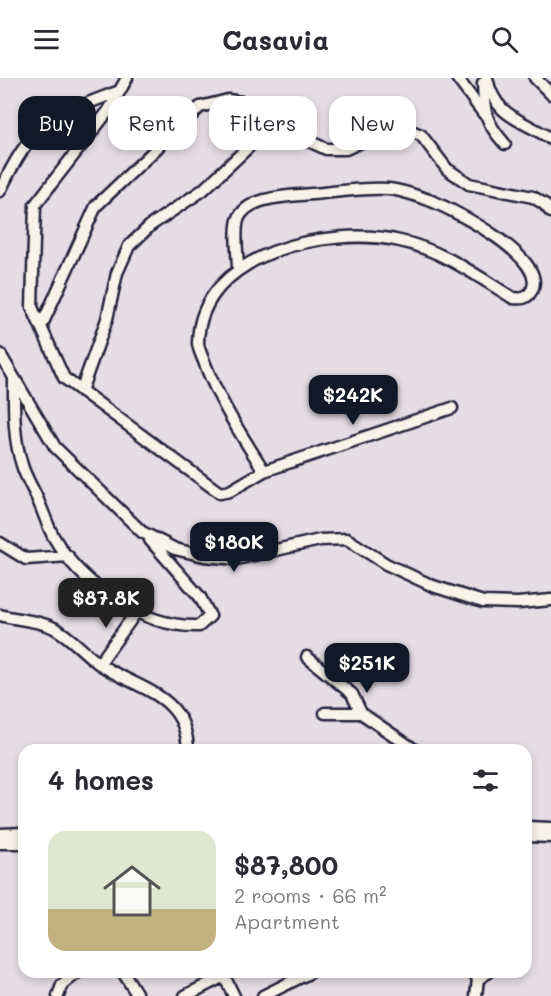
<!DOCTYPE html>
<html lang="en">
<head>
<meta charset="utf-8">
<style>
  :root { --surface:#fff; --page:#f7f7f7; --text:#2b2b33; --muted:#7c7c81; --accent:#111827 }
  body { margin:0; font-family:Mali,sans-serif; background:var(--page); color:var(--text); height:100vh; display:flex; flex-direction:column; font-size:22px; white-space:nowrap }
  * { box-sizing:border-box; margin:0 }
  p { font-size:20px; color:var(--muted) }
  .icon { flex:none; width:33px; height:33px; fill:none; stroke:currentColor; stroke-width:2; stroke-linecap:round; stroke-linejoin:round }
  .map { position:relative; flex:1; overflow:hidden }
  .side { position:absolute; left:18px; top:666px; width:514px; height:234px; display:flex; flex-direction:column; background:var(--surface); border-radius:18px; box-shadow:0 3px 9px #0003 }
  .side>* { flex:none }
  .top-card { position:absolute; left:18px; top:18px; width:516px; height:54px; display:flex; gap:12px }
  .price { position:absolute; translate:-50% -51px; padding:0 14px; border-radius:12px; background:var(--accent); color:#fff; font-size:20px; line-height:39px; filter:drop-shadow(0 2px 3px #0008) }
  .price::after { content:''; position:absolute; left:50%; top:36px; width:18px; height:14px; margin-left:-9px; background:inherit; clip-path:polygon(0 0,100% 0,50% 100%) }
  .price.active { background:#222; color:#fff }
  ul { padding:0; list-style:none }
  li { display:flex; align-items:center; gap:18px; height:150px; padding:0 30px }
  li span { display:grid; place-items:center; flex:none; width:168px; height:120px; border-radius:18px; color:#555 }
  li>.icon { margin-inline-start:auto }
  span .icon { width:72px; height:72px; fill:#fffc; stroke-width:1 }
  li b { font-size:26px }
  h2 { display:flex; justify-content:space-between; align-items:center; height:72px; padding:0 30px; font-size:26px }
  .tag { padding:0 21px; border-radius:18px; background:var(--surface); box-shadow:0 3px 9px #0003; font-size:21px; line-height:54px }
  .tag.active { background:var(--accent); color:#fff }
  header { display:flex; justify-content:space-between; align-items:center; height:78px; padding:0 30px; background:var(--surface); font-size:27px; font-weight:800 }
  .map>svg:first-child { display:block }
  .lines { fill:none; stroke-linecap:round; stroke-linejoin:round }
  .minor-casing { stroke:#22223b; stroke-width:15 }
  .minor { stroke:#f7f3e8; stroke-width:10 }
</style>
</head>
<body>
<header><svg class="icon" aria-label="menu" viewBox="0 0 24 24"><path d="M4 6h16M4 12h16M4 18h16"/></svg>Casavia<svg class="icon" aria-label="search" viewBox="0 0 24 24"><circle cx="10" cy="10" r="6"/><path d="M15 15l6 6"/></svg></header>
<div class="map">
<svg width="551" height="918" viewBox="0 0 551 918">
  <rect width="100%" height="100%" fill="#e5dde4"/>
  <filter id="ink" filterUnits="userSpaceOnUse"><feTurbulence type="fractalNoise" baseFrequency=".0167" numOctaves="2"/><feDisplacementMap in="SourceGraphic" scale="12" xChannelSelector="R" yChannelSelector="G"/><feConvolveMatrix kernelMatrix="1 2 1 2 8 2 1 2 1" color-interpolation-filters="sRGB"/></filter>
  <g filter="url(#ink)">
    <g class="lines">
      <g class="minor-casing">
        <path id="minor" d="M127 0 109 32 35 127 32 229 64 300 220 415 230 413 264 393 452 330
          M457 0 484 36
          M487 0C495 40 522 41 551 61
          M535 0 551 16
          M483 5C484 34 485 44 505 66
          M0 113C8 97 16 79 28 65 50 37 88 25 120 13
          M238 192C238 178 234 156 238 142 246 118 290 118 312 116 337 114 364 109 389 111 402 112 417 118 429 122 454 132 548 180 532 212 527 221 522 221 513 220 477 198 442 172 400 163 330 147 199 174 198 265 198 271 203 280 205 286 220 325 242 358 264 393
          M41 249 96 128 200 29 228 22 241 24 298 58 326 71H346L387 52 411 53 421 57 447 91 469 106 533 119 544 126 551 134
          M0 276 55 369 142 454 175 471 204 478 236 481 320 462 347 461 386 486 433 508 483 524 518 525 551 522
          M14 301C14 330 13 359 22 387 25 398 32 409 37 420 43 433 47 446 53 458 80 506 143 550 199 548L210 538 200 519 150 462
          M81 313 107 241 117 195 129 168 151 147 203 112 275 44
          M0 465 26 481 68 478
          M0 537C17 542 39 542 54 550 70 558 83 574 98 585 136 612 186 614 188 672
          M307 579 352 616 361 635 415 672
          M99 586 137 533
          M325 635H361
          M526 749 551 750
          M0 756 24 755
          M526 758 551 759
          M0 765H24
          M123 894 138 918
          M222 894 234 918
          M473 894 478 901 476 918
          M478 901 489 894
          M58 918 62 907 78 894
          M185 918 224 898
          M263 918 311 894"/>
      </g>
      <use href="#minor" class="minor"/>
    </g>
  </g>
</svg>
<b class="price" style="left:353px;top:348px">$242K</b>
<b class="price" style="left:234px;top:495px">$180K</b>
<b class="price active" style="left:106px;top:551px">$87.8K</b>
<b class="price" style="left:367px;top:616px">$251K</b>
<div class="top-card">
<a class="tag active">Buy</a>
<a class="tag">Rent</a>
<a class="tag">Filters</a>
<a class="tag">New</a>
</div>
<section class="side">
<h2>4 homes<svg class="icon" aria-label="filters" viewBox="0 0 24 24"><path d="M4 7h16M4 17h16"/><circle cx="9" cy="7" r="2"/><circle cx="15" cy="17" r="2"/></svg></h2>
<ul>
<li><span style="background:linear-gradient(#dfe7d0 65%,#c2b280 0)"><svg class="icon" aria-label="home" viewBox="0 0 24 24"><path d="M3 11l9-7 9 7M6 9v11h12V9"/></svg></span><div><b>$87,800</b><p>2 rooms · 66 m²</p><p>Apartment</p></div></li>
</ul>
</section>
</div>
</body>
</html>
